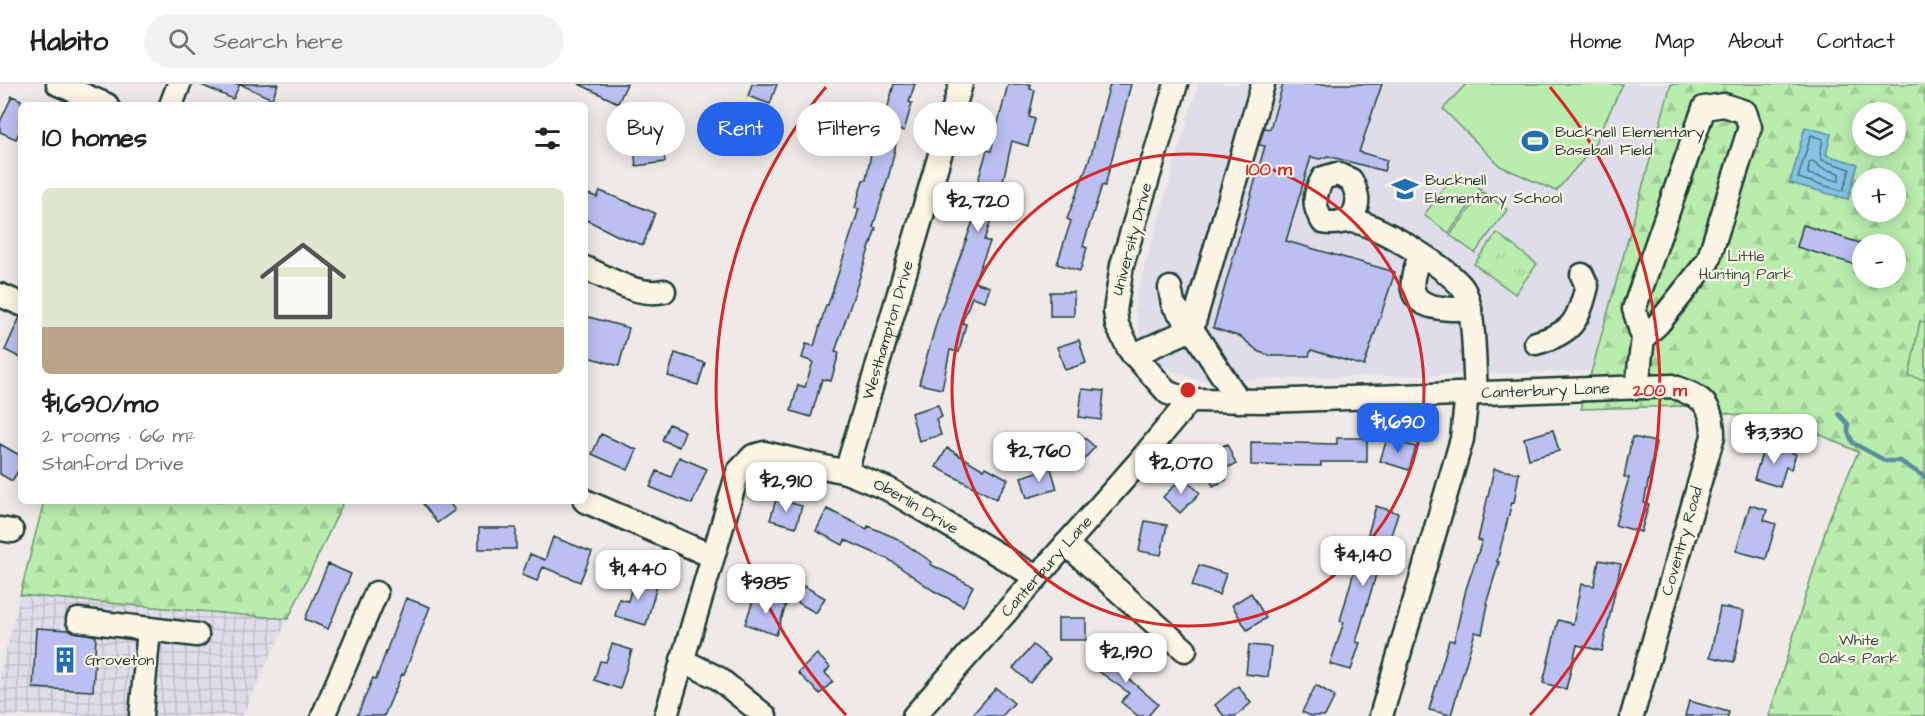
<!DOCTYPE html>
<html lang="en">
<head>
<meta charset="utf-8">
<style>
  :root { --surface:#fff; --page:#f2f2f2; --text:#202124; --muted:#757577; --line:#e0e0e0; --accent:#2563eb }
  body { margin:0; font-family:"Architects Daughter",sans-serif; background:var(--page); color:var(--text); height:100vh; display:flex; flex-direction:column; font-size:22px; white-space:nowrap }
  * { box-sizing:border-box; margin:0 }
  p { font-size:20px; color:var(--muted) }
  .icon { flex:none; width:33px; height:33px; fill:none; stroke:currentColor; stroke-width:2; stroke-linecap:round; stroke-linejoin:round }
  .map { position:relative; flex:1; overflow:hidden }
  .details { position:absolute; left:18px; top:18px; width:570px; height:402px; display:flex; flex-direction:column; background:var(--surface); border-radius:9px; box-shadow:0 3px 15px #0003 }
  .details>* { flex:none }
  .hud { position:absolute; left:606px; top:18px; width:570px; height:54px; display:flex; gap:12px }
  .controls { position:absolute; left:1852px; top:18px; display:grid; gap:12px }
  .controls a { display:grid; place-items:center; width:54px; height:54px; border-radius:50%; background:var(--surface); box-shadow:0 3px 15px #0003; font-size:30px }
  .price { position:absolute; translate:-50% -51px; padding:0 14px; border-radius:12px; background:#fff; color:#222; font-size:20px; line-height:39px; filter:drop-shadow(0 2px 3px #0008) }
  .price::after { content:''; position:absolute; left:50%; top:36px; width:18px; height:14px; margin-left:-9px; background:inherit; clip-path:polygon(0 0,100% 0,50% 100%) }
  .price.current { background:var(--accent); color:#fff }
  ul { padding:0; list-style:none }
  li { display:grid; align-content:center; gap:12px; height:318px; padding:0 24px }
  li span { display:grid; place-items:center; height:186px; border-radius:9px; color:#555 }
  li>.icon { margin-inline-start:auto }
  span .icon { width:108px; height:108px; fill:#fffc; stroke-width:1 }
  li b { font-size:26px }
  h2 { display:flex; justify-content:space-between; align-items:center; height:72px; padding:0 24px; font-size:26px }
  .tag { padding:0 21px; border-radius:27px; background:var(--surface); box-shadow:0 3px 15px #0003; font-size:21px; line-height:54px }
  .tag.current { background:var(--accent); color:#fff }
  header { display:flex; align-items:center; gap:36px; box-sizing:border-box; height:84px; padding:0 30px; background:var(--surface); border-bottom:2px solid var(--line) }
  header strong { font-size:28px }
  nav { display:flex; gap:33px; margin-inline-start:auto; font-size:21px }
  .search { width:420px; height:54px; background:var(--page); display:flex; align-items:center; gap:15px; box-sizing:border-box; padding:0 21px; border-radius:33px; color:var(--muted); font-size:22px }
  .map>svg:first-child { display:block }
  .built { fill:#dfddea }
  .industrial { fill:url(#industrial-grid) }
  .grass { fill:url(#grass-tufts); stroke:#6c9571; stroke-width:1.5 }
  .forest { fill:url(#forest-firs); stroke:#6c9571; stroke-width:1.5; fill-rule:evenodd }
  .pitch { fill:#b9edae; stroke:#6c9571; stroke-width:1.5 }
  .water { fill:#84c3e4; stroke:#5c8d9e; stroke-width:1.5 }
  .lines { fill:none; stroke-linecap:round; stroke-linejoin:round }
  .shore { stroke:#47737a; stroke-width:1.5 }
  .stream { stroke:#5c8d9e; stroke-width:4.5 }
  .building { fill:#bbbff1; stroke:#1f3d34; stroke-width:1.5 }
  .minor-casing { stroke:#1f3d34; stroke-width:27 }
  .minor { stroke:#fcf5e5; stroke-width:22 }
  .ring { fill:none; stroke:#d62828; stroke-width:3 }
  .labels { text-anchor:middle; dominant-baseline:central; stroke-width:4.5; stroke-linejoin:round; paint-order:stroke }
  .poi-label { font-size:16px; fill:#1f3d34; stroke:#fcf5e5; text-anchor:start }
  .street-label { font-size:16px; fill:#1f3d34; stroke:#fcf5e5 }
  .park-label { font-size:16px; fill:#365746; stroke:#fcf5e5 }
  .centre { fill:#d62828; stroke:#fcf5e5; stroke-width:3 }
  .ring-label { font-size:18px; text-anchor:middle; font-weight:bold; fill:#d62828; stroke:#fcf5e5; stroke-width:4.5; stroke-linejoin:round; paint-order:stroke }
</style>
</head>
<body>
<header>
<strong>Habito</strong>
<div class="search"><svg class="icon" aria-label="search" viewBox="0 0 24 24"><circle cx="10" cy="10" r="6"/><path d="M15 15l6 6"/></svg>Search here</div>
<nav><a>Home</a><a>Map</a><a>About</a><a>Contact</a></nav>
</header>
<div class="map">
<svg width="1925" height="632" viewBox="0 0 1925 632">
  <defs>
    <pattern id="industrial-grid" width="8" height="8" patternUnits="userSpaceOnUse" patternTransform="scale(1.5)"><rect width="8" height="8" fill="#dfddea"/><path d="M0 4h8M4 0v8" fill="none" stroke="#bfbfc9"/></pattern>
    <pattern id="grass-tufts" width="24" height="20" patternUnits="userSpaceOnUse" patternTransform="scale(1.5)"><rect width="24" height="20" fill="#b9edae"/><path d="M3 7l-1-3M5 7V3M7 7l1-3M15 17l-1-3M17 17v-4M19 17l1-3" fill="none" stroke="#9fcc96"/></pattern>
    <pattern id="forest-firs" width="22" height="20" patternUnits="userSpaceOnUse" patternTransform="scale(1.5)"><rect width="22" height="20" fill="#b9edae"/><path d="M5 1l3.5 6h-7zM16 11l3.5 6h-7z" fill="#9fcc96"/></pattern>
  </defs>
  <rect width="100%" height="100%" fill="#efeae7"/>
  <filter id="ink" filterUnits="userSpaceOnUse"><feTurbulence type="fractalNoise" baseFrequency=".0167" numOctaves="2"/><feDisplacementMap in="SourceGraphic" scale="12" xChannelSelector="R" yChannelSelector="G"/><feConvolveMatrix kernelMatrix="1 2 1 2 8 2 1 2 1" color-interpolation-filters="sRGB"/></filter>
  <g filter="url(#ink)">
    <path class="built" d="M1198 0H1671L1591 287 1199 297 1163 283 1149 269 1142 257 1135 227 1137 209Z"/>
    <path class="industrial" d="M20 511 288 535 242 632H0V589Z"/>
    <path class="grass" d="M1497 149 1537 180 1515 210 1474 180Z"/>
    <path class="forest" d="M1671 0H1925V632H1769L1829 435 1858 368 1821 351 1774 337 1684 322 1581 325ZM1863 28H1896V62H1863ZM1863 94H1896V128H1863ZM1863 160H1896V194H1863Z
      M44 417H344L288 535 20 511Z"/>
    <path class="pitch" d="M1466 0H1623L1592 65 1556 107 1500 82 1443 25Z
      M1456 88 1481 106 1449 149 1424 131Z
      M1483 108 1507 126 1475 169 1450 151Z
      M1920 237 1925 238V296L1909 292Z"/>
    <path class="water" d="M1805 43 1831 50 1826 71 1858 80 1848 115 1790 99Z"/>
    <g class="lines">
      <path class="shore" d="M1811 51 1823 55 1820 70 1822 76 1850 85 1843 107 1798 94Z
        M1813 77 1821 84 1839 89V97L1808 90 1809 79Z"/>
      <path class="stream" d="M1839 330 1848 340V348L1853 359 1886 377H1900L1925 393"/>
    </g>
    <path class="building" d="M199 0H278L272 15 240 0 233 15Z
      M579 0H627L618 19Z
      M752 0H777L770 20 748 12Z
      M894 0H915L909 18 912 19 904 47 899 46 890 87 873 143 876 144 835 268 839 269 831 297 822 295 811 333 791 327 798 301 805 303 813 278 802 274 806 260 814 262 826 221H828L859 125 855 124 863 96H866L874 54 879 55Z
      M1008 0H1031L1030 5 1035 6 1029 33 1035 35 1028 62 1012 57 999 115 984 156 990 158 974 198 990 203 985 217 972 213 962 239 966 240 959 268 950 266 942 305 919 300 938 233 973 137 967 135 987 66 991 67Z
      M1110 0H1131L1105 102 1102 101 1083 162 1087 164 1080 187 1057 180 1071 137 1067 135 1091 71Z
      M1283 0H1382L1359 68 1387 76 1384 87 1328 72 1320 75 1311 73 1286 157 1395 188 1364 282 1311 266 1309 272H1272L1259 268 1241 253 1213 244 1265 62 1259 61 1264 44 1270 45Z
      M12 12 21 16V44L16 55 0 48V38Z
      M660 35 665 78 636 82 631 39Z
      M600 107 655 129 643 161 618 152 585 135V109L597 113Z
      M1803 141 1863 160V183L1797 163Z
      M1050 208H1074V232H1050Z
      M585 232 629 244 619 282 585 272Z
      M20 233H21V274L5 266Z
      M1079 256 1086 279 1065 286 1057 263Z
      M675 269 705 279 698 301 668 292Z
      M1082 305 1104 307 1101 336 1079 333Z
      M938 321 942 333 936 335 941 351 919 357 911 329Z
      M669 340 685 347 679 363 662 356Z
      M1553 346 1559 367 1529 375 1524 354Z
      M1078 348 1095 363 1076 384 1059 370Z
      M601 350 637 366 628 386 592 370Z
      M1632 353 1656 358 1644 419 1649 420 1641 448 1615 441 1629 394 1624 393Z
      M1337 354H1367V378H1321V382L1251 381V358L1337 360Z
      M1387 355 1416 363 1409 386 1380 377Z
      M0 360 21 372V382L12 397 0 390Z
      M1227 360 1236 380 1221 386 1226 396 1213 402 1200 372Z
      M1765 360 1796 370 1791 385 1786 383 1780 403 1754 395Z
      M947 364 984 386 986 383 1008 395 996 415 936 383Z
      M679 373 707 385 692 420 650 403 657 387 671 393Z
      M1051 384 1057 405 1027 414 1021 393Z
      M1494 385 1519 389 1514 419 1512 418 1497 478H1499L1486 520H1488L1482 550 1475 548 1451 631 1429 626 1449 556 1454 557 1466 505 1482 457 1478 456Z
      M1183 393 1200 409 1180 429 1163 413Z
      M776 415 802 422 796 443 770 436Z
      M421 417H448L455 426 437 439Z
      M1750 421 1767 426 1764 436 1776 440 1766 475 1736 467Z
      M1376 422 1398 429 1389 458 1386 457 1356 558 1360 559 1351 586 1330 580 1344 538 1340 537 1360 466 1363 467Z
      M827 425 867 445 868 442 896 454 932 478 930 480 973 502 963 522 934 507 888 475 845 456 843 461 816 447Z
      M1145 437 1167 441 1161 471 1139 467Z
      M479 444H516V465H479Z
      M553 453 592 468 580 498 543 483 537 497 522 491 530 470 545 476Z
      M1599 476 1621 480 1602 567 1577 561 1566 605 1543 599 1558 536 1573 540 1581 500 1594 502Z
      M328 480 351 490 328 545 305 535Z
      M1199 481 1226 490 1219 511 1192 502Z
      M635 492 658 498 646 541 615 532 619 515 628 517Z
      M804 502 825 514 816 529 795 517Z
      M1251 509 1266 534 1247 546 1232 521Z
      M755 511 786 521 776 551 745 540Z
      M406 514 430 523 404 591 402 590 384 632H357L373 594 376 595Z
      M1720 523 1744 527 1734 578 1710 573Z
      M1058 534H1086V556H1058Z
      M36 544 69 546 96 552 93 607 33 604Z
      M612 560 632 566 620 605 594 596 600 577 606 578Z
      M1033 561 1050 575 1030 599 1013 584Z
      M1249 561 1271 563 1268 593 1246 590Z
      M1106 567H1110L1129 581 1123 590 1158 620 1148 632H1138L1121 618 1129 609 1093 583Z
      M817 570 830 583 825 589 833 597 820 610 798 589Z
      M1316 601 1335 612 1325 632H1311L1302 628Z
      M1238 602 1251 619 1236 632H1224L1215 621Z
      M996 604 1014 619 1002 632H971Z
      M1689 617 1729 628 1728 632H1685Z"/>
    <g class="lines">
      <g class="minor-casing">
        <g id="minor">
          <path d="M58 0 107 21"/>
          <path id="s1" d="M1176 0 1122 181 1115 227 1117 241 1129 265 1168 309 1190 316 1266 317 1672 302C1701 313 1713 318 1713 352L1632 632"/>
          <path d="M171 21 179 0"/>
          <path d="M1350 137C1360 121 1359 112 1351 96L1337 90 1323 94C1314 110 1312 122 1323 138 1337 141 1338 137 1350 137 1372 136 1456 188 1465 208 1475 230 1474 283 1476 309"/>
          <path d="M1421 171C1397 221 1427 226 1470 225"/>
          <path d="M585 184C609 194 637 213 664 207"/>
          <path d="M0 211 21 220"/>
          <path d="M1536 259C1572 249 1578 238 1587 202L1582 191"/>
          <path d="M1133 271 1192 245 1173 220 1170 204"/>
          <path d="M1637 303 1643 254 1658 240 1708 177 1750 43 1745 28 1724 21 1704 24 1634 225 1643 254"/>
          <path d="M1239 317 1192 245 1263 0"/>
          <path id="s2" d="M846 388 961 0"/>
          <path d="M585 417 712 472"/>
          <path d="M0 445 12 447"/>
          <path d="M1066 460 1185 566"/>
          <path d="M78 536 197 551"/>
          <path d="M682 576 718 594 765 632"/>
          <path d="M141 632 149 545"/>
          <path d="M323 632 376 509"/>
          <path id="s3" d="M666 632 738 388 753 372 764 369 846 388 888 405 1036 493"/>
          <path id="s4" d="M914 632 1138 379 1190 316"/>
          <path d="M1381 632 1462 355 1467 309"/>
        </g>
      </g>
      <use href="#minor" class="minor"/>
    </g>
  </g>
  <g class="ring">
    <circle cx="1188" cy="306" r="236"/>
    <path d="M846 631A472 472 0 0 1 826 3M1550 3A472 472 0 0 1 1530 631"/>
  </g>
  <defs>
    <g id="stadium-bare" transform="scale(2.07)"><path d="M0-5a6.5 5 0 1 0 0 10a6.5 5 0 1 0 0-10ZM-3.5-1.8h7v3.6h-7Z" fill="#1f6fb2" stroke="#fcf5e5" stroke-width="2.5" paint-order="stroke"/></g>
    <g id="school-bare" transform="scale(2.07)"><path d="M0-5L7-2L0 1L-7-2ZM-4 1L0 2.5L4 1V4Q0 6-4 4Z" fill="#1f6fb2" stroke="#fcf5e5" stroke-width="2.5" paint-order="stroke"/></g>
    <g id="building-bare" transform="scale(2.07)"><path d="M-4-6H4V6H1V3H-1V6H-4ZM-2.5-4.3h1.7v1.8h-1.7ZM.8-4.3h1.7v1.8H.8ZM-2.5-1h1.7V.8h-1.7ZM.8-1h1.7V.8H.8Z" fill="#1f6fb2" stroke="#fcf5e5" stroke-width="2.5" paint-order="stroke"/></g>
  </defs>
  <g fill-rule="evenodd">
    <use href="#stadium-bare" x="1535" y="57"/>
    <use href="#school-bare" x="1405" y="105"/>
    <use href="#building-bare" x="65" y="576"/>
  </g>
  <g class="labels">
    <g class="poi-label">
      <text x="1555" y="48">Bucknell Elementary<tspan x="1555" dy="18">Baseball Field</tspan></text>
      <text x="1425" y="96">Bucknell<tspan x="1425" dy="18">Elementary School</tspan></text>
      <text x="85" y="576">Groveton</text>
    </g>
    <g class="street-label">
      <text transform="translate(1132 155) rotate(-75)">University Drive</text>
      <text stroke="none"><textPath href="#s2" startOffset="148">Westhampton Drive</textPath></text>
      <text stroke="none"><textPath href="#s1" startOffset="714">Canterbury Lane</textPath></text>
      <text stroke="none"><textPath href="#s3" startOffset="450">Oberlin Drive</textPath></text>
      <text transform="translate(1682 457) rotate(-74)">Coventry Road</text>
      <text stroke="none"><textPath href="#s4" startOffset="200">Canterbury Lane</textPath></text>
    </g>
    <g class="park-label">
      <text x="1746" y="172">Little<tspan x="1746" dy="18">Hunting Park</tspan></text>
      <text x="1859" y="556">White<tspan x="1859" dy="18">Oaks Park</tspan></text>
    </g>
  </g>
  <circle cx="1188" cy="306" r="9" class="centre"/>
  <g class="ring-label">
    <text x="1269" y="91">100 m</text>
    <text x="1660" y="312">200 m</text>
  </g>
</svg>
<div class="controls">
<a><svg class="icon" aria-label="layers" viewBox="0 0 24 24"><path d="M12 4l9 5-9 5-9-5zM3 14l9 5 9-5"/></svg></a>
<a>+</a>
<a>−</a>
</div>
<b class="price" style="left:978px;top:149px">$2,720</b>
<b class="price current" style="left:1398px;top:370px">$1,690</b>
<b class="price" style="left:1774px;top:381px">$3,330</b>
<b class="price" style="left:1039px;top:399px">$2,760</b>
<b class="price" style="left:1181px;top:411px">$2,070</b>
<b class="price" style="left:786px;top:429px">$2,910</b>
<b class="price" style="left:1363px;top:503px">$4,140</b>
<b class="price" style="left:638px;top:517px">$1,440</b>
<b class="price" style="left:766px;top:531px">$985</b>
<b class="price" style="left:1126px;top:600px">$2,190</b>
<div class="hud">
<a class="tag">Buy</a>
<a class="tag current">Rent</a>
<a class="tag">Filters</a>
<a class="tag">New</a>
</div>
<section class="details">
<h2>10 homes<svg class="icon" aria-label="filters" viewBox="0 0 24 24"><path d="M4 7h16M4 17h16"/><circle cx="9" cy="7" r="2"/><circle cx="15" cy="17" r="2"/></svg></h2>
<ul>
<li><span style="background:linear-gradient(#dfe7d0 75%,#b9a48a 0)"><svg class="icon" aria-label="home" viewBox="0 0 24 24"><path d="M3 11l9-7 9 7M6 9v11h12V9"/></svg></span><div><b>$1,690/mo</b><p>2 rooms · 66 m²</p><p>Stanford Drive</p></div></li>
</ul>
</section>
</div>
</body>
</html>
